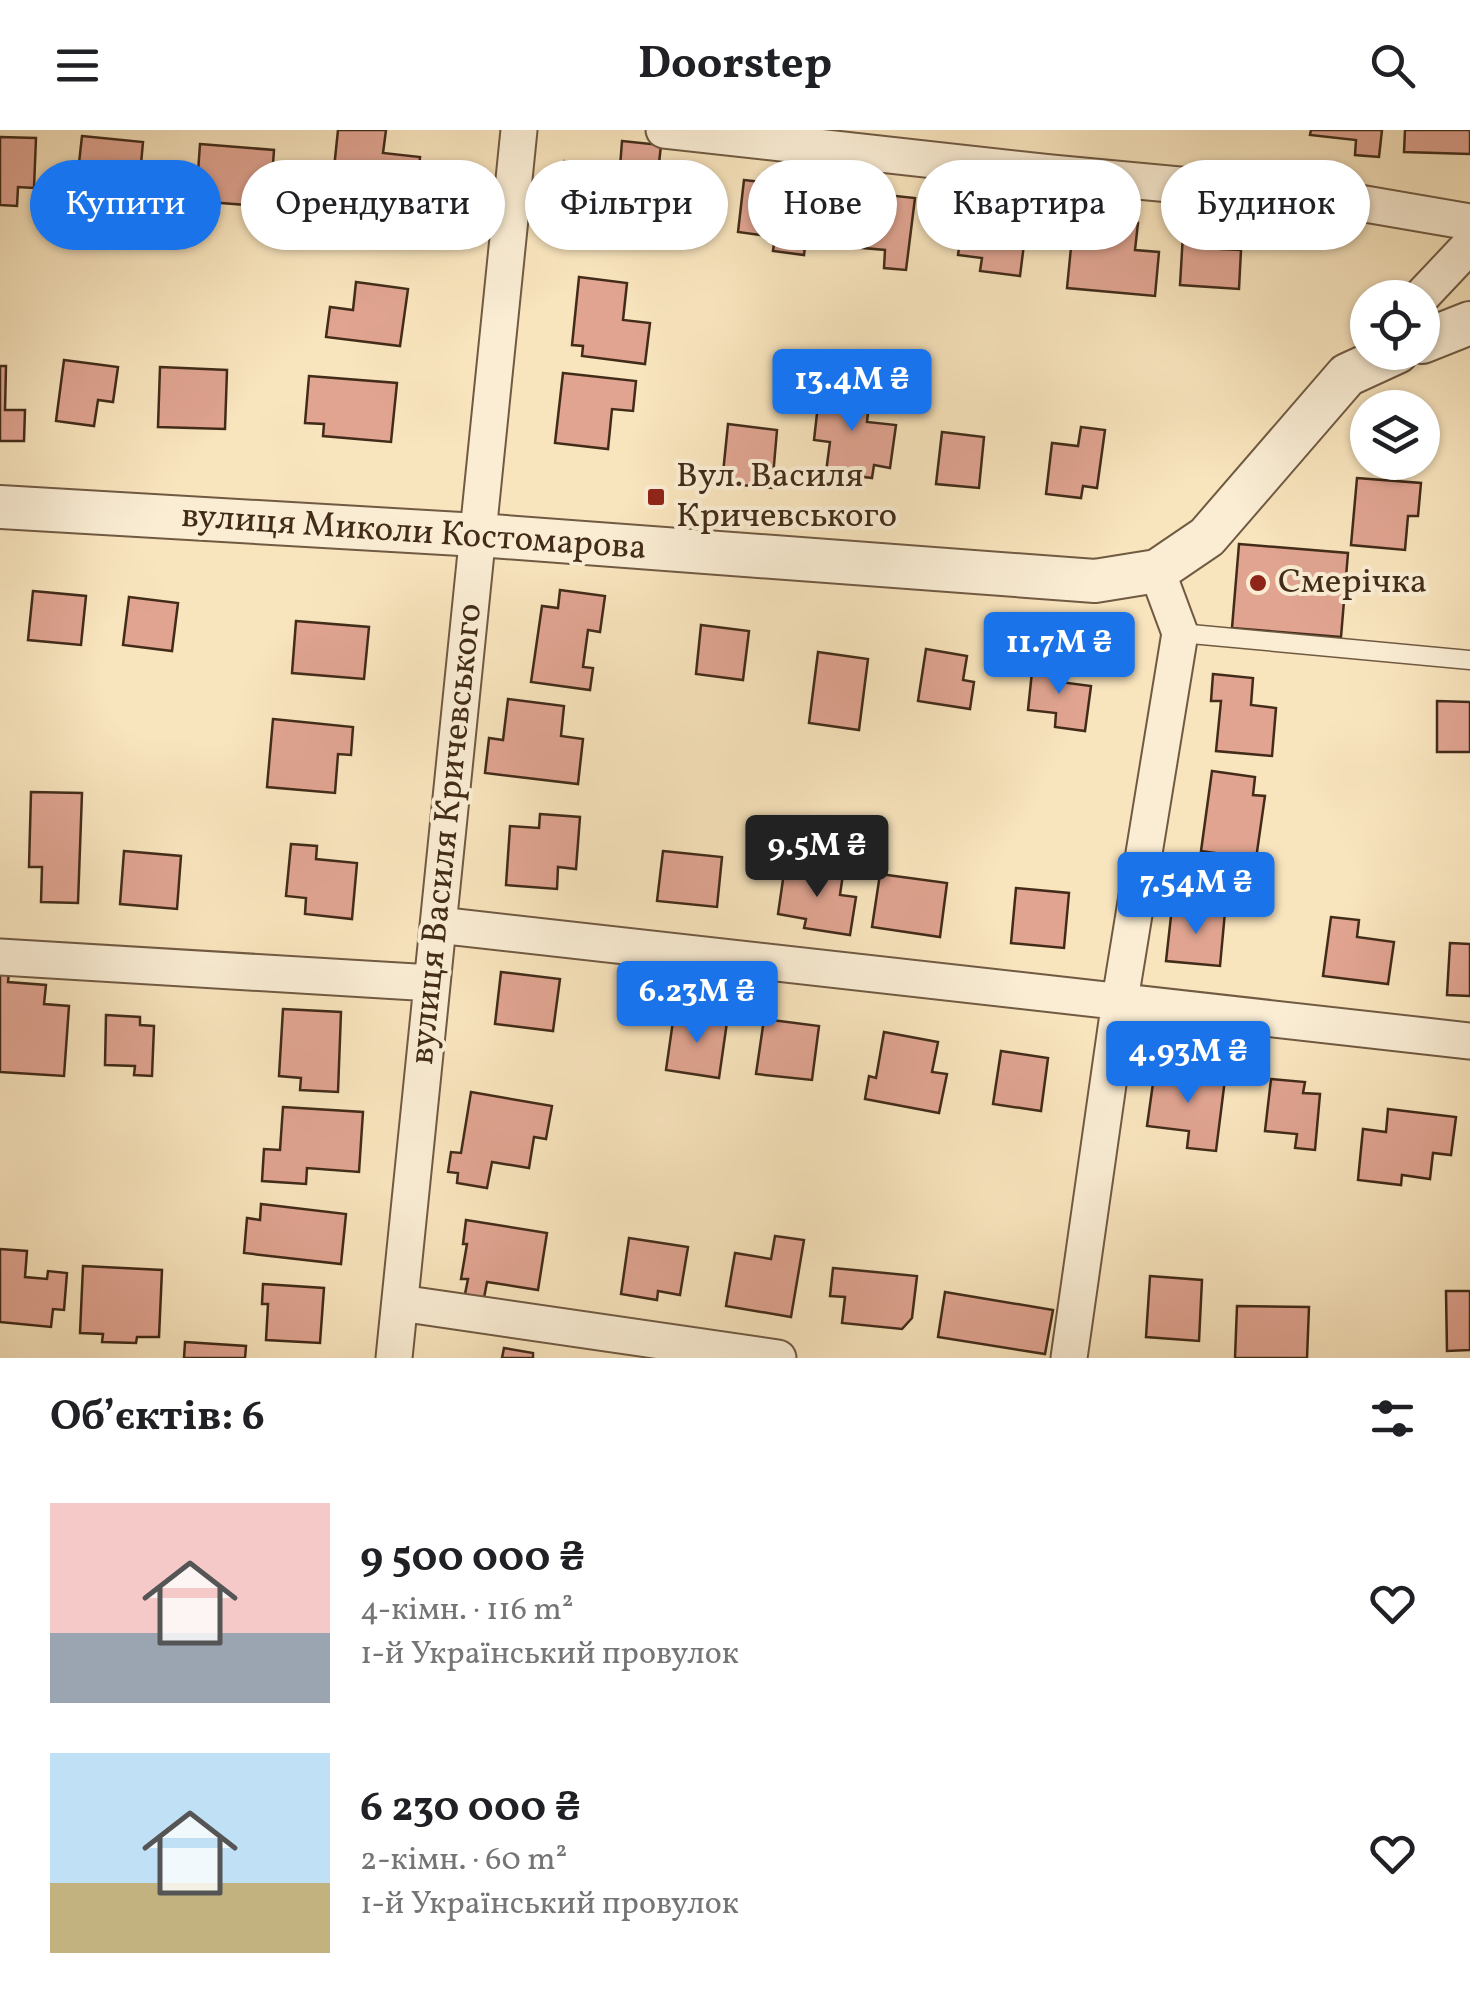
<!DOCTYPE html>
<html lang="uk">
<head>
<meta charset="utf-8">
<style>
  :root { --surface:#fff; --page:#f6f6f6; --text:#202124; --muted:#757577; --accent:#1a73e8 }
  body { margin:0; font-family:Vollkorn,serif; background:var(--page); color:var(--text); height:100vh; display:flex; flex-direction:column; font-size:38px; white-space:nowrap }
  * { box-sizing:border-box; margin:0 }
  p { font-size:32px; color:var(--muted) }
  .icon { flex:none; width:55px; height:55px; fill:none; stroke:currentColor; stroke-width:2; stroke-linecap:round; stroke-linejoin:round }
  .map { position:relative; height:1228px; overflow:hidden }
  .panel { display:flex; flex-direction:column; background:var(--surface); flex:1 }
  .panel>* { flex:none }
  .hud { position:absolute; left:30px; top:30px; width:1410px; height:90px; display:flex; gap:20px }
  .buttons { position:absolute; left:1350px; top:150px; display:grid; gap:20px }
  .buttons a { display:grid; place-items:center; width:90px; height:90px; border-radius:50%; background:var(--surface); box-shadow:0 2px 8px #0004; font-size:50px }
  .price { position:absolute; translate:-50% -85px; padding:0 22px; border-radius:10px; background:var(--accent); color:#fff; font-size:32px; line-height:65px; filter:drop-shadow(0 2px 5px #0008) }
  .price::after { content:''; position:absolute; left:50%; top:60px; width:30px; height:22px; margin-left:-15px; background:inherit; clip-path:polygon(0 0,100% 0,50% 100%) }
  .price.on { background:#222; color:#fff }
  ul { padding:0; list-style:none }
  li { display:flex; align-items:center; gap:30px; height:250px; padding:0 50px }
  li span { display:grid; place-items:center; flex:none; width:280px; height:200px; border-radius:0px; color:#555 }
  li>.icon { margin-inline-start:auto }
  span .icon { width:120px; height:120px; fill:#fffc; stroke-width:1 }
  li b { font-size:42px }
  h2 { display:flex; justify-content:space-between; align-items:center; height:120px; padding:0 50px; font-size:42px }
  .chip { padding:0 35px; border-radius:45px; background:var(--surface); box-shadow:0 2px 8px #0004; font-size:35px; line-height:90px }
  .chip.on { background:var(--accent); color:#fff }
  header { display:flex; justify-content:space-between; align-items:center; height:130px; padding:0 50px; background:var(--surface); font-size:45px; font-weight:700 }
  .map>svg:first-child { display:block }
  .building { fill:#e0a491; stroke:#422c19; stroke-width:2.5 }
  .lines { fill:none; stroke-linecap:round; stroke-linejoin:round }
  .service-casing { stroke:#705a42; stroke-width:21 }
  .minor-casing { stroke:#705a42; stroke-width:39 }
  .tertiary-casing { stroke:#705a42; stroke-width:46 }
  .service { stroke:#faedd4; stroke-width:18 }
  .minor { stroke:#faedd4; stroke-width:35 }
  .tertiary { stroke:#faedd4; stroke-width:42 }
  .poi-dot { fill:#8f2418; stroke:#faedd4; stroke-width:4 }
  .labels { text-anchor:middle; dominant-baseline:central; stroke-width:8; stroke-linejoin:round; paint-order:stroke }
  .poi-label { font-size:35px; fill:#422c19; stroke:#faedd4; text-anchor:start }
  .street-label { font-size:35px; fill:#422c19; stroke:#faedd4 }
</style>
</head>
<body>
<header><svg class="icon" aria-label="menu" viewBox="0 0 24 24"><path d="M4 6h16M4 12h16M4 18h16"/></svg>Doorstep<svg class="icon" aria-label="search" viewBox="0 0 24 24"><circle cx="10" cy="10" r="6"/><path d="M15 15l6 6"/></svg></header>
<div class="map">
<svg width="1470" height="1228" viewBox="0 0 1470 1228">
  <rect width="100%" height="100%" fill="#f8e4bd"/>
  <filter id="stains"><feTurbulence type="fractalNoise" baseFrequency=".002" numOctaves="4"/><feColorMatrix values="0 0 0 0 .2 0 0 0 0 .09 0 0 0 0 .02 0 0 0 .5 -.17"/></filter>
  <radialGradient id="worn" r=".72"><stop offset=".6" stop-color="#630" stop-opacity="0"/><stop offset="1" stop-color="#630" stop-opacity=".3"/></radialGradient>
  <path class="building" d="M338 0H386L383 23 420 27 416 76 331 67Z
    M1311 0H1382L1379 27 1355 25 1356 10 1310 5Z
    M1405 0H1470V24L1404 22Z
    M82 6 143 12 138 67 76 60Z
    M0 7 36 8 34 58 18 57 17 76 0 75Z
    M622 11 661 15 657 52 672 54 668 93 621 88 619 105 556 98 564 31 620 37Z
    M200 14 274 20 270 77 196 71Z
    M744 50 812 58 804 125 773 121 775 107 738 102Z
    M858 62 915 68 906 140 884 138 885 120 852 117Z
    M965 73 1028 82 1020 146 980 141 982 128 958 125Z
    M1074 87 1138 93 1135 120 1159 122 1155 166 1067 158Z
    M1183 104 1221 106V119L1241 120 1239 159 1180 155Z
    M579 147 627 153 623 190 650 193 645 234 582 226 583 216 572 215Z
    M356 152 408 159 400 216 326 207 330 177 353 180Z
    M64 230 118 237 113 272 98 270 94 296 56 291Z
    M0 236H6L5 280H25L24 311H0Z
    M160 237 227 240 225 299 158 297Z
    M563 243 636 251 633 281 612 279 608 319 555 313Z
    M309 246 397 253 391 312 323 306 324 294 305 293Z
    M820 257 870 264 867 292 896 295 890 338 874 335 872 348 826 342 830 312 814 310Z
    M728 294 777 300 772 358 722 353Z
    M1081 297 1105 300 1097 358 1083 356 1081 368 1046 364 1052 313 1078 316Z
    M942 302 984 307 979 358 936 354Z
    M1357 348 1421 353 1418 386H1408L1405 420 1351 415Z
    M1239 414 1348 423 1341 507 1232 498Z
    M560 460 605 466 600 502 588 500 583 537 593 538 590 560 531 552 542 476 558 478Z
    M33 461 86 466 81 515 28 510Z
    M129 467 178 473 172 521 123 515Z
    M296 491 369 497 364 549 292 543Z
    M701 495 749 501 743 550 696 544Z
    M926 519 967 526 963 550 974 552 970 579 918 571Z
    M818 522 868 529 859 600 809 593Z
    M1033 532 1062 535 1060 552 1091 556 1085 601 1055 597 1056 583 1028 580Z
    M1213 544 1253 548 1251 575 1276 578 1272 626 1216 621 1221 571H1211Z
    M508 569 564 576 561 606 583 609 578 654 485 643 489 608 503 610Z
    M1437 571 1470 572V622H1437Z
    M273 589 353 597 351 625 338 624 335 663 267 657Z
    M1212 641 1255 647 1253 665 1265 666 1256 729 1201 721Z
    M31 662 82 663 78 773 41 772 42 737H29Z
    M540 684 580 687 576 739 558 737 557 759 506 755 510 696 539 698Z
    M291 714 317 716 316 729 357 733 352 789 305 784 306 768 286 766Z
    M124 721 181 726 177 779 120 774Z
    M663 721 722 727 717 777 657 771Z
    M785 736 843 744 840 765 856 767 850 805 804 798 806 789 778 784Z
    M880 744 947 753 940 807 872 797Z
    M1016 758 1069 763 1064 818 1011 813Z
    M1172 777 1225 782 1220 836 1166 831Z
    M1331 787 1359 790 1357 807 1394 812 1388 854 1323 846Z
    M1450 813 1470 814V866L1447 865Z
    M0 841 9 842 8 852 46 855 44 874 69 876 64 946 0 942Z
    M501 842 560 849 553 901 495 894Z
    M283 879 341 882 338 962 300 960 301 948 279 946Z
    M674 884 727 892 719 948 666 940Z
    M106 885 140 887V895L154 896 152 946 134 945 135 936 105 935Z
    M764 889 819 896 812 950 756 944Z
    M884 902 938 912 932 942 947 944 939 983 865 969 869 946 876 948Z
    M1001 921 1048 928 1041 981 993 974Z
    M1155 939 1225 949 1216 1021 1187 1018 1189 1001 1147 996Z
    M1271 949 1305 952 1303 963 1320 964 1315 1020 1295 1018 1297 1004 1265 1001Z
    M471 962 552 976 546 1009 534 1007 529 1038 492 1032 487 1058 457 1053 458 1043 448 1042 451 1022 461 1023Z
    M283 977 363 982 359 1042 307 1038 306 1054 262 1051 264 1019 280 1020Z
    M1388 979 1456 987 1451 1025 1433 1023 1430 1049 1402 1045 1401 1055 1358 1050 1363 999 1386 1002Z
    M261 1074 346 1084 341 1134 244 1123 247 1088 260 1090Z
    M466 1090 547 1103 538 1160 487 1152 484 1168 465 1164 468 1149H461L467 1114H463Z
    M775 1106 804 1110 791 1187 726 1176 735 1123 771 1129Z
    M629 1108 688 1117 680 1165 658 1161 657 1170 621 1164Z
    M0 1119 27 1121 25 1147 47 1149 48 1141 67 1143 64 1180 53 1179 51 1197 0 1192Z
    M83 1136 162 1140 159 1207H137L136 1213 102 1212 103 1204 80 1203Z
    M833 1138 917 1146 912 1188 902 1199 842 1193 845 1167 830 1166Z
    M1150 1146 1202 1150 1199 1211 1146 1207Z
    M263 1154 324 1158 320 1213 266 1210 268 1174H262Z
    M1446 1161H1470V1220L1447 1221Z
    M945 1162 1053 1180 1045 1224 938 1207Z
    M1237 1176 1309 1177 1307 1228H1235Z
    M185 1212 246 1216 245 1228H184Z
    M504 1218 533 1223V1228H502Z"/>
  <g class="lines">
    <g class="service-casing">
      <path id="service" d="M1180 503 1470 530"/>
    </g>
    <g class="minor-casing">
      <path id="minor" d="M664 0 1051 43 1342 70 1470 92
        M1420 168 1470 115
        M438 795 1470 911
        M0 827 432 853
        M400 1173 778 1228
        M394 1228 519 0
        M1069 1228 1120 870 1180 503 1157 441"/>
    </g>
    <g class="tertiary-casing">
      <path id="tertiary" d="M1422 212 1470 193
        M0 377 478 405 1095 451 1157 441 1207 407 1347 245 1397 222"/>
    </g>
    <use href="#service" class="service"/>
    <use href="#minor" class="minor"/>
    <use href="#tertiary" class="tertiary"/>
  </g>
  <g class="poi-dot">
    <rect x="646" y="357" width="20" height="20" rx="5"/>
    <circle cx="1258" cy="453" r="10"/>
  </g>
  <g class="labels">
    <g class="poi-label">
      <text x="676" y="347">Вул. Василя<tspan x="676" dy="40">Кричевського</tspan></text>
      <text x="1278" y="453">Смерічка</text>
    </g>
    <g class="street-label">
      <text transform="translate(414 403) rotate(4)">вулиця Миколи Костомарова</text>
      <text transform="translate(447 704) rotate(-84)">вулиця Василя Кричевського</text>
    </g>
  </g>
  <rect width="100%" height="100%" filter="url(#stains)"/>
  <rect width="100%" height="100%" fill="url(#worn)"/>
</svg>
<div class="buttons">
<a><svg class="icon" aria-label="locate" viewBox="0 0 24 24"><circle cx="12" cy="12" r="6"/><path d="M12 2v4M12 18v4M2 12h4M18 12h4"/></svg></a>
<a><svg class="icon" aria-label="layers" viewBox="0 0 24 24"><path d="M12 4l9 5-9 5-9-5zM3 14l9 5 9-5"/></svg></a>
</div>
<b class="price" style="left:852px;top:304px">13.4M ₴</b>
<b class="price" style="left:1059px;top:567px">11.7M ₴</b>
<b class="price on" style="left:817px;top:770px">9.5M ₴</b>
<b class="price" style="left:1196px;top:807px">7.54M ₴</b>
<b class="price" style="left:697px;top:916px">6.23M ₴</b>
<b class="price" style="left:1188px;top:976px">4.93M ₴</b>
<div class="hud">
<a class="chip on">Купити</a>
<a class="chip">Орендувати</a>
<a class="chip">Фільтри</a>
<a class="chip">Нове</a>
<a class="chip">Квартира</a>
<a class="chip">Будинок</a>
</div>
</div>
<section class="panel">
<h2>Об’єктів: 6<svg class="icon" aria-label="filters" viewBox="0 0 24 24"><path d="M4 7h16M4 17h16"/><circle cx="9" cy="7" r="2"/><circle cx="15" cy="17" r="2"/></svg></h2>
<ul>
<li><span style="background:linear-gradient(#f6c9c9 65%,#9aa5b1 0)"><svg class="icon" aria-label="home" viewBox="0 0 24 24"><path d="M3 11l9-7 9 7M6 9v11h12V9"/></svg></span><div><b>9 500 000 ₴</b><p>4-кімн. · 116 m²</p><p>1-й Український провулок</p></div><svg class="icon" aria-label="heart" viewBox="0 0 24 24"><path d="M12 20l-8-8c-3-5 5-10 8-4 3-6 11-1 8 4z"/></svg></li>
<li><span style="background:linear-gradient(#bfe0f5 65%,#c2b280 0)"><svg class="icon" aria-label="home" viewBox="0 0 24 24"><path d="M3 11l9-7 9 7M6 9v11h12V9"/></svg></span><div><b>6 230 000 ₴</b><p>2-кімн. · 60 m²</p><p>1-й Український провулок</p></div><svg class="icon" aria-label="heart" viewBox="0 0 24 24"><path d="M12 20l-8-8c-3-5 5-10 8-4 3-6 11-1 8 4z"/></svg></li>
</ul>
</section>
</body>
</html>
